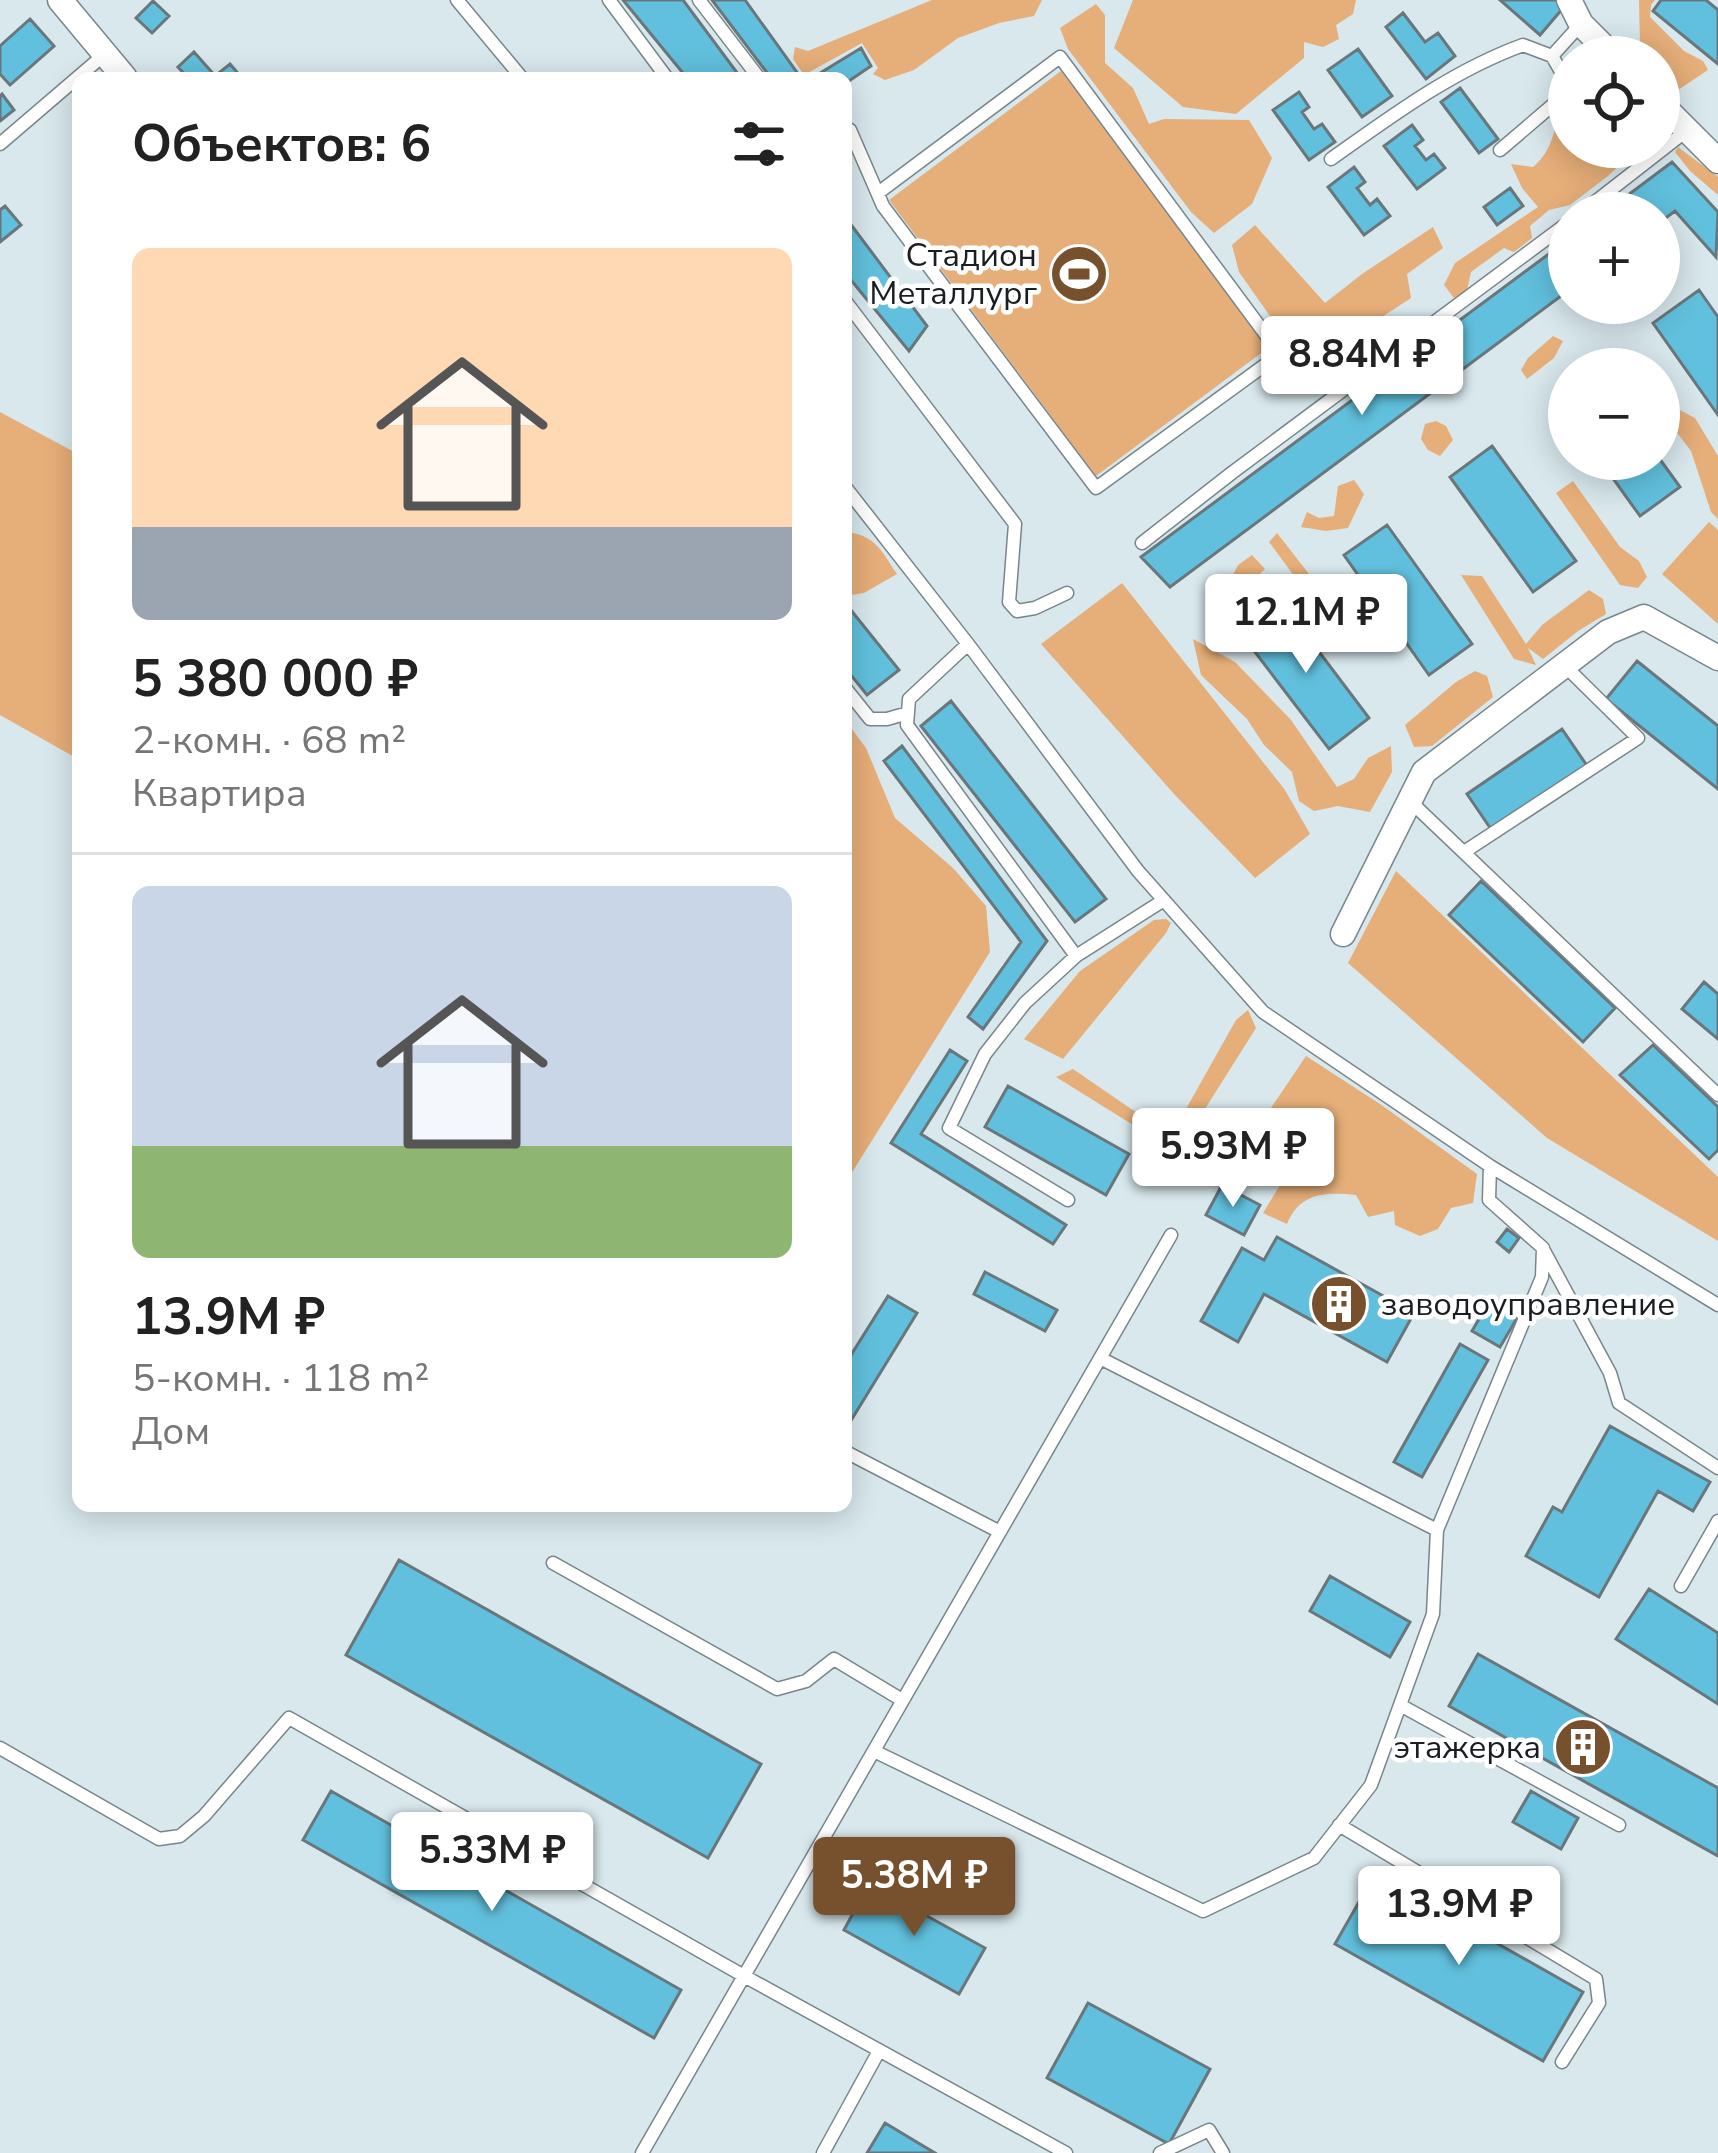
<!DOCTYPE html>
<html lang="ru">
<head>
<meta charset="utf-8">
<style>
  :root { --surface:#fff; --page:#f2f2f2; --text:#222; --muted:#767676; --line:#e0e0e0; --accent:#77512d }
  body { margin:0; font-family:"Nunito Sans",sans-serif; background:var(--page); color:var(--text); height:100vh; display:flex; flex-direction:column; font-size:45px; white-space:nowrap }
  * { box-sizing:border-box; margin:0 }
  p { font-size:39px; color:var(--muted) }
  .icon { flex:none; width:66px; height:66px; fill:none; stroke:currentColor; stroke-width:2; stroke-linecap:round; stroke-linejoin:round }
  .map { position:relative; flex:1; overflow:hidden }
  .sheet { position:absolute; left:72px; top:72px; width:780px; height:1440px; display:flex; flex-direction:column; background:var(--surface); border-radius:18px; box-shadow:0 6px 30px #0003 }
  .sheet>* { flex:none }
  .tools { position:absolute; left:1548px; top:36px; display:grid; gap:24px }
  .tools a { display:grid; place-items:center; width:132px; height:132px; border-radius:50%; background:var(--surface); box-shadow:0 6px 30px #0003; font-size:60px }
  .price { position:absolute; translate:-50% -102px; padding:0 27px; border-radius:12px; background:#fff; color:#222; font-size:39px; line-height:78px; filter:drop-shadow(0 3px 6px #0008) }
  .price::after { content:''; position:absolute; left:50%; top:72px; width:36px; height:27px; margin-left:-18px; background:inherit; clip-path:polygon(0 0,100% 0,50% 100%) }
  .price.on { background:var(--accent); color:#fff }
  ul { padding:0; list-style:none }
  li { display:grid; align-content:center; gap:24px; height:636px; padding:0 60px }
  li+li { border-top:3px solid var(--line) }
  li span { display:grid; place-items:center; height:372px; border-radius:18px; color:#555 }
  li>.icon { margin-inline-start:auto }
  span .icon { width:216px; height:216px; fill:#fffc; stroke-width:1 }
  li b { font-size:51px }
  h2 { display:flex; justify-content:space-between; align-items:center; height:144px; padding:0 60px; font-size:51px }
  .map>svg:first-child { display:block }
  .green { fill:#e6ae79 }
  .building { fill:#61c0dd; stroke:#69777c; stroke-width:3 }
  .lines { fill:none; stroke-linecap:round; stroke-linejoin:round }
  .lane-casing { stroke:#78868b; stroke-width:15 }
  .street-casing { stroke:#78868b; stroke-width:27 }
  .lane { stroke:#fff; stroke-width:12 }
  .street { stroke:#fff; stroke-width:24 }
  .labels { text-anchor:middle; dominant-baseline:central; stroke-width:9; stroke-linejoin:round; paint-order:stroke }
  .poi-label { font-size:33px; fill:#191f21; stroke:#fff; text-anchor:end }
</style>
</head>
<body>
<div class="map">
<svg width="1718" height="2153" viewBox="0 0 1718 2153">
  <rect width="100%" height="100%" fill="#d8e8ed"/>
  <path class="green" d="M932 0H1042L1034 16 999 23 958 38 914 70 885 80 873 74 878 68 862 43 804 75 793 59 795 47 808 51Z
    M1133 0H1356L1353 14 1336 25 1339 39 1323 47 1304 42V58L1236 114 1183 107 1114 48Z
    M1639 0H1655L1651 5 1650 17 1684 51 1703 61 1708 70 1672 94 1665 127H1659V57H1645L1640 46Z
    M1096 4 1105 15V63L1133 88 1149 124 1164 119 1249 120 1272 158 1252 204 1214 233 1191 212 1068 49 1060 28Z
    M1061 71 1268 348 1096 476 889 200Z
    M1569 105V147H1633L1626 159 1608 176 1570 205 1549 210 1530 226 1532 238 1514 252 1504 248 1471 272 1467 290 1454 298 1444 285 1455 263 1538 207 1522 188 1511 164 1533 167C1557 147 1549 128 1569 105Z
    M1678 147 1718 177V195L1690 171 1675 152Z
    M1255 225 1325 303 1362 274 1433 227 1443 248 1407 274 1411 298 1324 355 1286 339 1239 272 1232 245Z
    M1553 336 1563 341 1554 358 1527 379 1521 370 1528 358Z
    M1672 406 1695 418 1718 456V519L1711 512 1691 451 1661 412Z
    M0 412 78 454V759L0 715Z
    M1436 421 1446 426 1453 440 1440 456 1428 450 1421 439 1425 424Z
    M1354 480 1364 494 1348 528 1326 531 1301 527 1307 512 1319 518 1334 516 1338 486Z
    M1573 481 1620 547 1639 561 1647 577 1638 588 1620 585 1556 493Z
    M1709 522 1718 530V624L1662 574Z
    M846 532C876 535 882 552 897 574L864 593 846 596Z
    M1277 533 1330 601 1323 615 1269 542Z
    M1252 555 1265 569 1231 601 1226 588 1238 565Z
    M1461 575 1482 576 1526 644 1542 625 1589 590 1603 599 1606 614 1578 631 1543 659 1528 648 1536 665 1514 659Z
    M1122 583 1285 790 1310 834 1255 878 1175 795 1041 644Z
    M1193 639 1235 662 1291 720 1337 787 1354 779 1368 758 1391 746 1392 772 1370 812 1338 806 1314 811 1299 801 1292 772 1264 745 1247 719 1201 675Z
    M1475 671 1487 676 1493 697 1432 746 1414 747 1405 725 1456 682Z
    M846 721 866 748 895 818 953 868 986 906 990 952 846 1182Z
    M1396 871 1718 1177V1241L1547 1138 1348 963Z
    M1166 919 1171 923 1166 933 1063 1059 1024 1039 1080 971 1154 920Z
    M1248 1010 1256 1028 1186 1139 1182 1116 1236 1020Z
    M1306 1056 1380 1104 1477 1174 1473 1203 1451 1208 1438 1229 1420 1236 1395 1225 1394 1211 1368 1217 1356 1195C1326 1192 1300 1192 1287 1224L1263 1213 1297 1157 1273 1130 1269 1111Z
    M1073 1069 1137 1113 1146 1133 1056 1077Z"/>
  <path class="building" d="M623 0H683L741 78H687Z
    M712 0H745L801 78H771Z
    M1500 0H1568L1569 1 1540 35Z
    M1661 0H1706L1718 10V64L1653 11Z
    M153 1 169 16 152 33 136 18Z
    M1403 13 1425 42 1438 33 1455 56 1426 79 1386 27Z
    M30 19 54 46 10 85 0 74V46Z
    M861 48 871 66 846 83V78H812Z
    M1358 49 1392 96 1362 117 1328 70Z
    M194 52 217 78H188L178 67Z
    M230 64 242 78H225L220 72Z
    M1460 88 1498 139 1479 153 1441 102Z
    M1299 92 1309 107 1302 112 1314 129 1322 124 1335 142 1309 160 1273 110Z
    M2 94 14 110 0 121V96Z
    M1412 125 1423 140 1415 146 1426 160 1434 154 1445 168 1417 189 1384 146Z
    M1672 162 1718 212 1716 257 1675 211 1659 223V213H1604Z
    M1354 167 1365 182 1357 188 1370 205 1377 199 1390 216 1364 235 1328 187Z
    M1510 188 1523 206 1497 225 1484 207Z
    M5 206 21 225 0 242V210Z
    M846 218 927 326 909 351 846 274Z
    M1569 239V290L1170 587 1141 557Z
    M1699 290 1718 317V415L1653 323Z
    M1569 389V418L1555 399Z
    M1492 446 1576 561 1533 592 1450 477Z
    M1659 458 1680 487 1640 516 1599 459Z
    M1387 525 1472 644 1429 675 1344 555Z
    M846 604 899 670 867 695 846 669Z
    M1283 604 1369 718 1329 749 1242 635Z
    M1637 661 1718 726V789L1606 699Z
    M951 701 1106 899 1075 922 921 726Z
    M1562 729 1590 770 1495 835 1467 794Z
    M902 746 1047 941 983 1029 968 1017 1021 942 884 761Z
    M1481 881 1615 1008 1583 1042 1449 915Z
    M1704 982 1718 994V1039L1682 1009Z
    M1653 1045 1718 1107V1150L1709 1159 1620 1075Z
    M950 1050 967 1061 921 1134 1066 1225 1053 1244 891 1143Z
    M1008 1086 1129 1154 1106 1195 985 1127Z
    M1222 1185 1260 1205 1244 1235 1206 1215Z
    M1507 1229 1519 1238 1509 1252 1497 1242Z
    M1277 1237 1414 1313 1387 1362 1264 1294 1238 1342 1201 1321 1242 1248 1264 1260Z
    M985 1272 1057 1310 1045 1331 974 1294Z
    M888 1296 917 1313 850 1422 846 1419V1363Z
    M1492 1297 1520 1313 1500 1347 1472 1331Z
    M1460 1344 1488 1360 1422 1477 1394 1462Z
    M1610 1426 1710 1482 1693 1511 1658 1491 1599 1597 1526 1556 1553 1507 1562 1512Z
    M399 1560 761 1764 708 1858 346 1655Z
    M1330 1576 1410 1622 1390 1657 1310 1611Z
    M1649 1589 1718 1633V1704L1616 1639Z
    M1478 1654 1718 1788V1856L1449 1706Z
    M331 1791 681 1990 654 2038 303 1840Z
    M1531 1791 1578 1818 1561 1849 1513 1822Z
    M1375 1874 1583 1992 1543 2061 1335 1944Z
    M869 1884 985 1948 959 1994 844 1930Z
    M1088 2003 1210 2069 1169 2144 1047 2078Z
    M885 2123 935 2153H867Z"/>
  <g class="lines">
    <g class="lane-casing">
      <path id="lane" d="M457 0 522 78
        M609 0 667 78
        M699 0 759 78
        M846 130H850L883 206 1096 488 1280 354 1060 57 878 193
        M0 144 105 54
        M1500 150 1555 103 1563 75 1552 56
        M1331 159C1393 115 1452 71 1523 45L1552 56 1580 25
        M1581 213 1686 131
        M846 302 1015 524 1009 602 1017 611 1035 608 1067 593
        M846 488 968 644 1138 871 1263 1012 1490 1166 1489 1200 1543 1248 1542 1277 1437 1530
        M1142 543 1233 472 1569 222
        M968 644 909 699 907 725 1076 956 1164 900
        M846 689 870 719H887L908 713
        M1411 802 1718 1095
        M1464 852 1638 738 1565 666
        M1490 1166 1718 1305
        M1068 1200 949 1128 985 1054 1025 1003 1076 956
        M1543 1249 1610 1373 1619 1403 1718 1468
        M846 1452 1000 1532
        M553 1563 777 1689 806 1681 834 1659 902 1700
        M1681 1586 1718 1521
        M1400 1705 1619 1825
        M0 1748 159 1839 180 1836 204 1816 289 1718 744 1976 1066 2153
        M874 1751 1203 1911 1314 1858 1371 1785 1433 1614 1437 1530 1100 1358
        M1339 1825 1596 1979 1599 2003 1562 2062
        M642 2153 1171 1235
        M823 2153 879 2051
        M1160 2153 1209 2130 1223 2153"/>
    </g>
    <g class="street-casing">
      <path id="street" d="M60 0 125 78
        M1569 0 1581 24 1614 57
        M1659 102 1718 161
        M1343 934 1424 772 1608 632 1644 617 1718 658"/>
    </g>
    <use href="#lane" class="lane"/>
    <use href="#street" class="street"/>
  </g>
  <defs>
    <g id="stadium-disc" transform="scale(3)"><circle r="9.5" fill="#77512d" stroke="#fff"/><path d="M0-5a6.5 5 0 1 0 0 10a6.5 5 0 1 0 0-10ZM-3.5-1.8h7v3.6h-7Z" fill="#fff"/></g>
    <g id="building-disc" transform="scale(3)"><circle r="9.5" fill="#77512d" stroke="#fff"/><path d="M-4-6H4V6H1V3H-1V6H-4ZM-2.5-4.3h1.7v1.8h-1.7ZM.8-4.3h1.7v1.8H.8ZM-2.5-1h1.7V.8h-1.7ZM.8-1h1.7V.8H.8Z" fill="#fff"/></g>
  </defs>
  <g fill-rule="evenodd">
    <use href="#stadium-disc" x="1079" y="274"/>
    <use href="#building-disc" x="1339" y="1304"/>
    <use href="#building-disc" x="1583" y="1747"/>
  </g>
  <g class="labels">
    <g class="poi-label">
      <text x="1037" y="255">Стадион<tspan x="1037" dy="38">Металлург</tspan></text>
      <text x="1381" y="1304" text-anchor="start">заводоуправление</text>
      <text x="1541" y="1747">этажерка</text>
    </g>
  </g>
</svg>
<div class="tools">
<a><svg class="icon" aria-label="locate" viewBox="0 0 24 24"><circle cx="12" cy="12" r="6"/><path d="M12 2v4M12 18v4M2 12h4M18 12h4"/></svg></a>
<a>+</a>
<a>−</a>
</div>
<b class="price" style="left:1362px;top:418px">8.84M ₽</b>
<b class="price" style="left:1306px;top:676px">12.1M ₽</b>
<b class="price" style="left:1233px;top:1210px">5.93M ₽</b>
<b class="price" style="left:492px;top:1914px">5.33M ₽</b>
<b class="price on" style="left:914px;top:1939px">5.38M ₽</b>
<b class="price" style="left:1459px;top:1968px">13.9M ₽</b>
<section class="sheet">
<h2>Объектов: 6<svg class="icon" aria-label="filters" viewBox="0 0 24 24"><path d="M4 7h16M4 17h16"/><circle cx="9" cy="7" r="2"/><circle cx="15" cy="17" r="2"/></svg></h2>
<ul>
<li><span style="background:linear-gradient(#ffd9b3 75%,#9aa5b1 0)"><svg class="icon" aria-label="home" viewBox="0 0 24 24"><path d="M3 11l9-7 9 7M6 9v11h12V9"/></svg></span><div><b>5 380 000 ₽</b><p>2-комн. · 68 m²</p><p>Квартира</p></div></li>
<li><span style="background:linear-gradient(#c9d6e8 70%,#8fb573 0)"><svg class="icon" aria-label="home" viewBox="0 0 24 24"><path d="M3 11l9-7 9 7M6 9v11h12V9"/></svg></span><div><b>13.9M ₽</b><p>5-комн. · 118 m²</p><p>Дом</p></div></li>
</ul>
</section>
</div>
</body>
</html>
